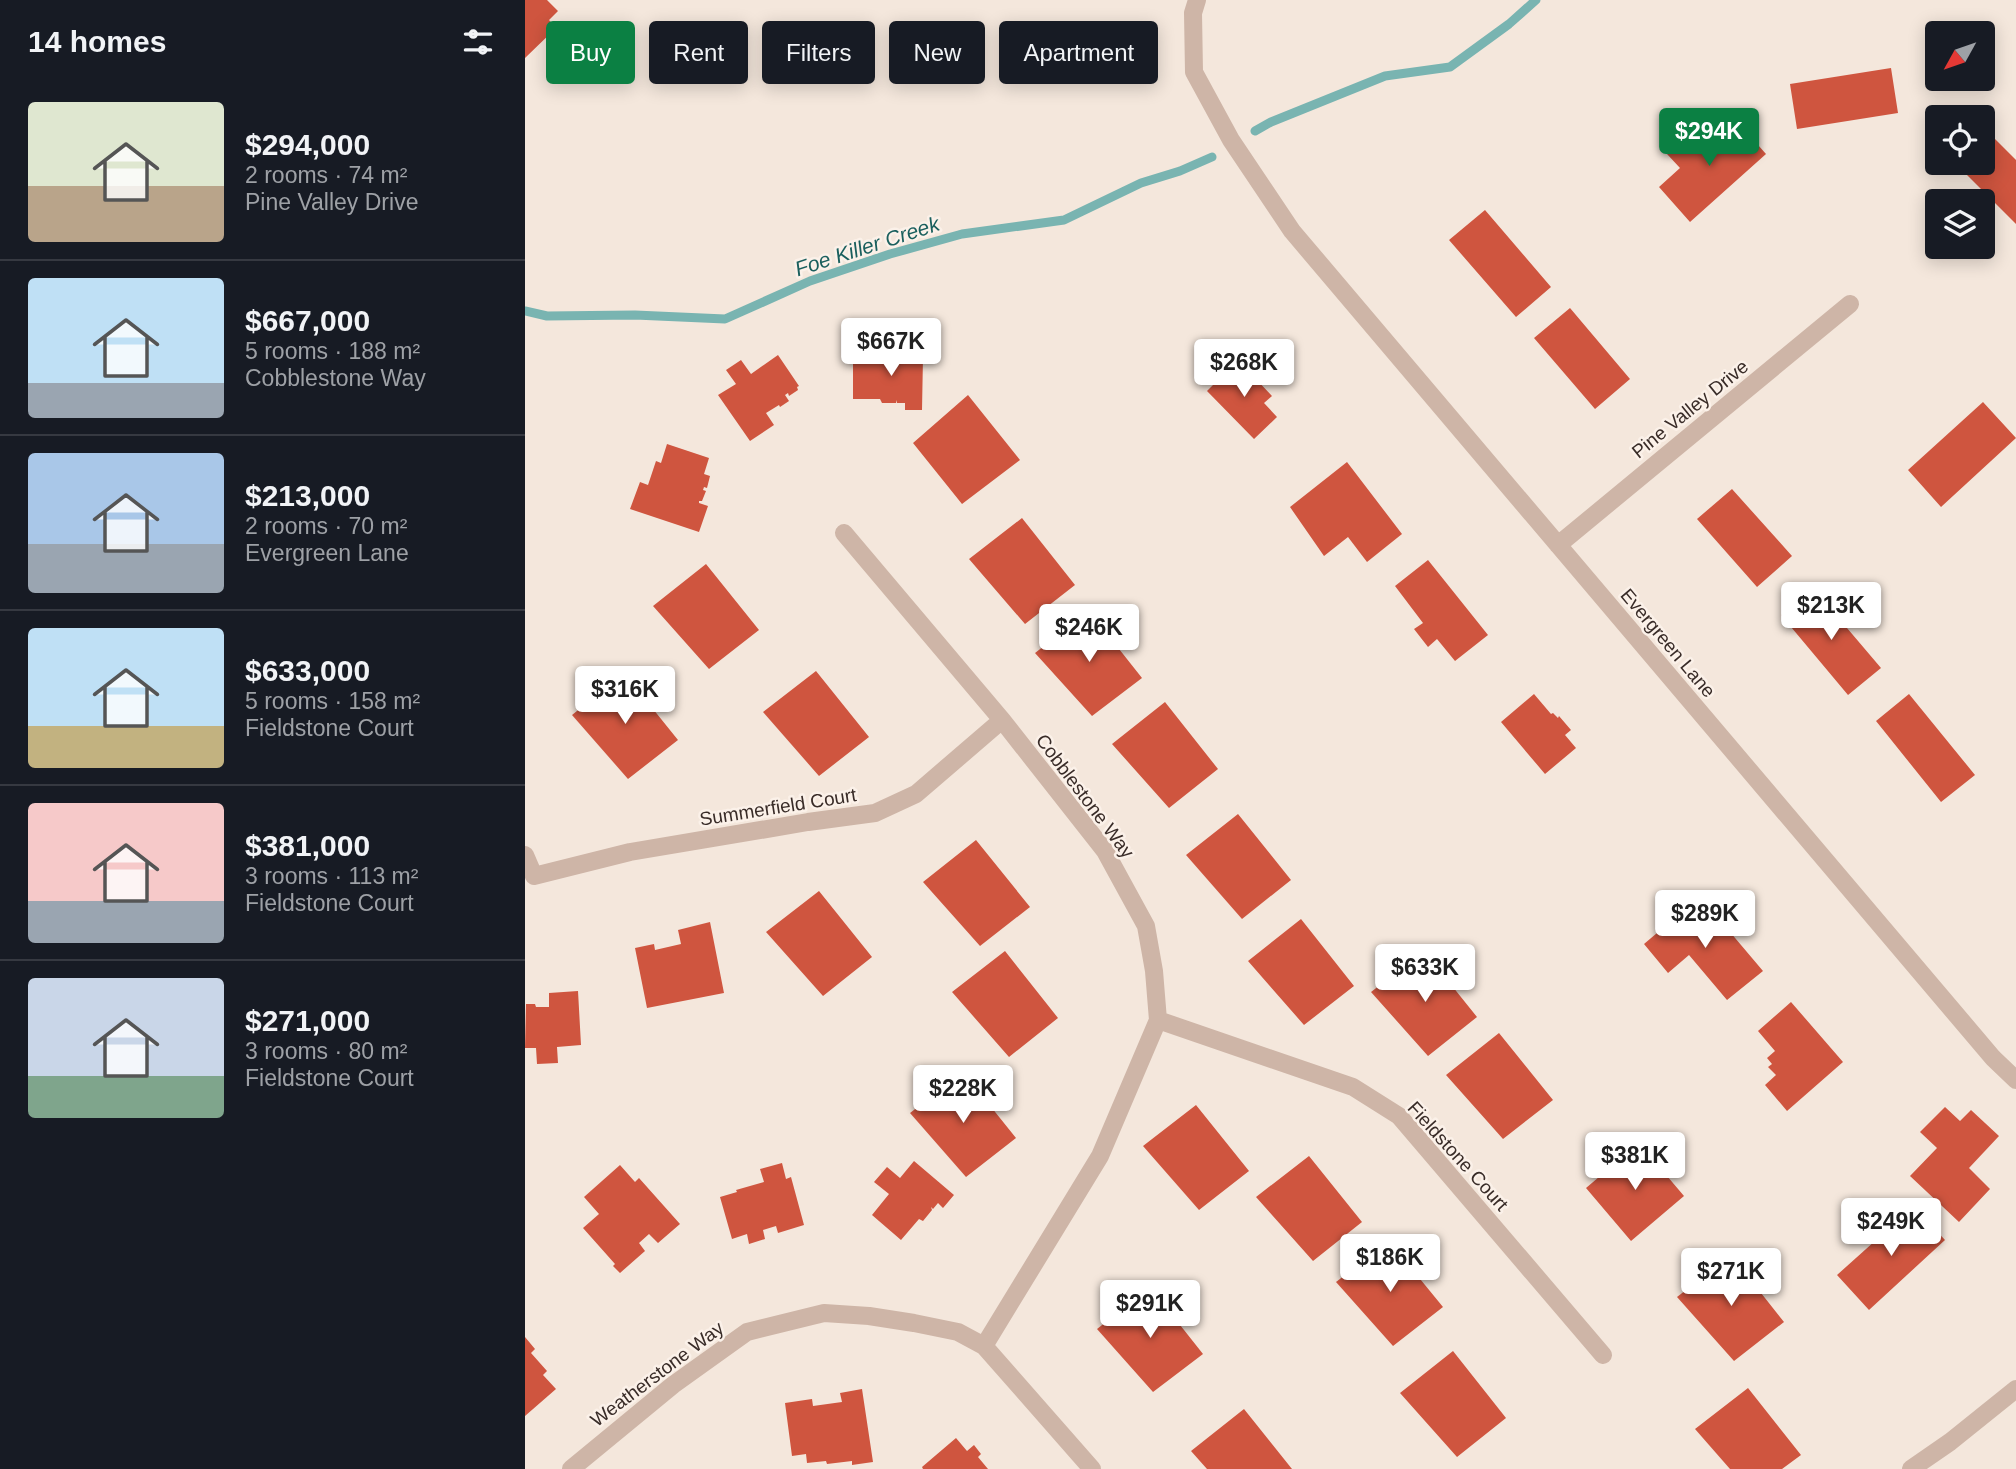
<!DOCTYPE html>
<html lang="en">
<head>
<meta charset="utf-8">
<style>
  :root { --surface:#171b24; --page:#20242c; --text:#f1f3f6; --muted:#9ea1a6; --line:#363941; --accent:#0b8043 }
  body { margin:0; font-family:Arial,sans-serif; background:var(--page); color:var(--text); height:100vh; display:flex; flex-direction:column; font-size:26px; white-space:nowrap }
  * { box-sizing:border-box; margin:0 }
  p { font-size:23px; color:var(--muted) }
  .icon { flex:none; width:38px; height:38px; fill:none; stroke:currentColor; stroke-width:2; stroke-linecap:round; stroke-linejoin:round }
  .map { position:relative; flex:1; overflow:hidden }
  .panel { display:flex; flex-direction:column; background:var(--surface); width:525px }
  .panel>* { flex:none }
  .top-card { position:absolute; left:21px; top:21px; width:665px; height:63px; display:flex; gap:14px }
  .needle { width:46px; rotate:230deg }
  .controls { position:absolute; left:1400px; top:21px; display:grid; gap:14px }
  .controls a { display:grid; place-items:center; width:70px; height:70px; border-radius:7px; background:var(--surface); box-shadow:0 4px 18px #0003; font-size:35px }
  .price { position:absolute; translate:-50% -60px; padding:0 16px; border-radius:7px; background:#fff; color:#222; font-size:23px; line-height:46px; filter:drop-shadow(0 2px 4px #0008) }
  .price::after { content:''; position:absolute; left:50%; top:42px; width:21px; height:16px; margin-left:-10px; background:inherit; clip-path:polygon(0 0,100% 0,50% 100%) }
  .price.current { background:var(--accent); color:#fff }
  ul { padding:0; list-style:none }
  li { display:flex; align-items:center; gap:21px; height:175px; padding:0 28px }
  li+li { border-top:2px solid var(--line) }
  li span { display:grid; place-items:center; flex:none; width:196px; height:140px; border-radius:7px; color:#555 }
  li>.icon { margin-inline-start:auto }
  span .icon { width:84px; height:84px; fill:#fffc; stroke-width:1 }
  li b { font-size:30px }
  h2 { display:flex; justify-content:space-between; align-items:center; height:84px; padding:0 28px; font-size:30px }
  .tag { padding:0 24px; border-radius:7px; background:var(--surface); box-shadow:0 4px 18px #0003; font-size:24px; line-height:63px }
  .tag.current { background:var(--accent); color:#fff }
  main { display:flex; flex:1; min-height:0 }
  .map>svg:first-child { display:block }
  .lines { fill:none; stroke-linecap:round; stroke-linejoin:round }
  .stream { stroke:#79b4b1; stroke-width:9 }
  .building { fill:#cf553f }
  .minor { stroke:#ceb5a7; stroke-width:18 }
  .labels { text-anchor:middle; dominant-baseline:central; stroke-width:5; stroke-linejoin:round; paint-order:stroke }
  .street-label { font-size:19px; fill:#392c28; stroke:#fbf1e9 }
  .water-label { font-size:21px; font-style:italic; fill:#1a5f5d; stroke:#fbf1e9 }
</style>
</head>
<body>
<main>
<section class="panel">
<h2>14 homes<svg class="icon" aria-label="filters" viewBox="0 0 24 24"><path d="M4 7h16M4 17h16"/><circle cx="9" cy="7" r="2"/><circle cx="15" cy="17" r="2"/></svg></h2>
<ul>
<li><span style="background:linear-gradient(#dfe7d0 60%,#b9a48a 0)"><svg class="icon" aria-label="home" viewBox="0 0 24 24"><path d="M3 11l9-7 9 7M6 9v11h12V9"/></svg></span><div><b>$294,000</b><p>2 rooms · 74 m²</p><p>Pine Valley Drive</p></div></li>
<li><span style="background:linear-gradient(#bfe0f5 75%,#9aa5b1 0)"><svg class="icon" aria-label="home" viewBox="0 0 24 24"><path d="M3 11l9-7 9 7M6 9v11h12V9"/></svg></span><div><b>$667,000</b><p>5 rooms · 188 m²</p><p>Cobblestone Way</p></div></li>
<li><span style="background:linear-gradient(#a9c7e8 65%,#9aa5b1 0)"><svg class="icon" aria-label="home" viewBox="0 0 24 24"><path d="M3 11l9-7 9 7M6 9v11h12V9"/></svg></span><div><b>$213,000</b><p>2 rooms · 70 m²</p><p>Evergreen Lane</p></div></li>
<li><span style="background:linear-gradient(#bfe0f5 70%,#c2b280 0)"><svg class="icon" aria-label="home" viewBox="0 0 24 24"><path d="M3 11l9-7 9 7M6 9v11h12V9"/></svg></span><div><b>$633,000</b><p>5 rooms · 158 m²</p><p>Fieldstone Court</p></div></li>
<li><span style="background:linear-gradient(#f6c9c9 70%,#9aa5b1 0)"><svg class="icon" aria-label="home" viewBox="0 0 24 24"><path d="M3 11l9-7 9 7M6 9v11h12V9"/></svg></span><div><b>$381,000</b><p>3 rooms · 113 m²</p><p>Fieldstone Court</p></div></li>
<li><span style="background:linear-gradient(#c9d6e8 70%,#7fa58c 0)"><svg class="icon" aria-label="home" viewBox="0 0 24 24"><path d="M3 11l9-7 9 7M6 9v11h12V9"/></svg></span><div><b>$271,000</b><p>3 rooms · 80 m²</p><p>Fieldstone Court</p></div></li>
</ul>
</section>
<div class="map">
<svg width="1491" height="1469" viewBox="0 0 1491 1469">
  <rect width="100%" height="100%" fill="#f4e7dc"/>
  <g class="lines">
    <path class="stream" d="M730 131 746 122 860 76 925 67 984 24 1011 0
      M0 311 22 316 110 315 200 319 285 281 365 254 437 234 539 220 616 183 655 171 687 157"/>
  </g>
  <path class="building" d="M0 0H22L33 11 24 20 31 28 0 58Z
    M1366 68 1373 113 1272 129 1265 84Z
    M1210 119 1241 154 1165 222 1134 187 1155 168 1142 154 1164 134 1178 148Z
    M1458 127 1491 160V224L1430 163H1458Z
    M960 210 1026 287 991 317 924 240Z
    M1045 308 1105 379 1070 409 1009 338Z
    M361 341H381V357H398L397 410H380V403H372V400L371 403H357L355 399H328V360H355V354H361Z
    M253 355 274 386 272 387 273 390 264 396 263 393 260 395 264 401 255 407 254 405 241 413 249 425 225 441 193 395 211 384 201 370 216 360 226 374Z
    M713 360 747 396 739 403 752 417 729 439 682 391Z
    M443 395 495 460 437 504 388 443Z
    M1458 402 1491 438 1416 507 1383 470Z
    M142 444 184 458 179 474 185 476 182 488 179 487 178 490 181 491 177 501H174V503L183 506 174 532 105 509 115 482 123 485 131 461 136 463Z
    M822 462 877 534 842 562 823 537 799 556 765 507Z
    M1207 489 1267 556 1232 587 1172 519Z
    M497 518 550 585 500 624 444 559Z
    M903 560 963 635 930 661 912 639 903 647 889 629 898 623 870 586Z
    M181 564 234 630 184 669 128 606Z
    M1288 588 1356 668 1323 695 1256 615Z
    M564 611 617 678 567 716 510 653Z
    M291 671 344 737 294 776 238 712Z
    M99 673 153 740 103 779 47 715Z
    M1009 694 1026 714 1028 713 1033 718 1034 716 1046 730 1040 735 1051 748 1020 774 976 722Z
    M1384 694 1450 775 1416 802 1351 721Z
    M640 702 693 769 644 808 587 744Z
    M713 814 766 880 717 919 661 855Z
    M451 840 505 907 455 946 398 882Z
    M294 891 347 957 298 996 241 932Z
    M1171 900 1201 936 1205 932 1238 971 1202 1000 1164 955 1143 973 1119 944Z
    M776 919 829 986 779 1025 723 961Z
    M185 922 199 993 122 1008 110 948 129 944 130 950 156 944 153 930Z
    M480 951 533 1018 484 1057 427 992Z
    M899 951 952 1017 903 1056 846 992Z
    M53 991 56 1045 32 1047 33 1063 12 1064 11 1048H0L1 1004H10L11 1007H24V993Z
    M1266 1002 1318 1062 1262 1111 1240 1085 1251 1075 1243 1067 1247 1064 1242 1058 1250 1051 1233 1031Z
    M974 1033 1028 1100 978 1139 921 1075Z
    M438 1072 491 1138 441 1177 385 1113Z
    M671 1105 724 1171 674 1210 618 1146Z
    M1420 1107 1435 1121 1446 1110 1474 1136 1444 1168 1465 1189 1434 1222 1385 1176 1412 1148 1395 1132Z
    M1114 1143 1159 1196 1106 1241 1061 1188Z
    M784 1156 837 1222 788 1261 731 1197Z
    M389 1161 429 1195 418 1208 413 1203 408 1209 406 1207 407 1210 398 1221 394 1219 376 1240 347 1215 364 1194 349 1182 362 1167 375 1178Z
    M257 1163 261 1179 266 1177 279 1225 253 1233 251 1226 238 1230 240 1239 224 1244 222 1234 207 1239 195 1197 212 1192 211 1190 239 1182 235 1169Z
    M95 1165 110 1182 114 1178 155 1224 133 1243 124 1234 114 1243 120 1251 95 1273 88 1266 90 1264 58 1228 74 1214 59 1197Z
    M1389 1206 1420 1240 1344 1310 1312 1275Z
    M864 1241 918 1307 868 1346 811 1282Z
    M1206 1255 1259 1322 1209 1361 1152 1297Z
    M625 1287 678 1354 628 1392 572 1329Z
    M0 1337 10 1349 6 1353 22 1371 18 1375 31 1389 0 1416Z
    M928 1351 981 1418 932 1457 875 1393Z
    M1223 1388 1276 1455 1257 1469H1205L1170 1429Z
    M337 1389 348 1462 327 1465V1461L302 1464 301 1461 282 1463 281 1454 267 1456 260 1403 287 1399 288 1406 317 1402 315 1393Z
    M719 1409 767 1469H682L666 1451Z
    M431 1438 442 1451 449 1445 456 1454 453 1457 463 1469H398L397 1467Z"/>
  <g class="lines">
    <path class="minor" d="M672 0 668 13 669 72 706 140 767 231 1468 1058 1491 1080
      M319 533 477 720 580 851 621 926 629 971 633 1020 575 1156 459 1346
      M1033 545 1325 304
      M0 855 9 876 105 852 283 822 350 813 391 794 477 720
      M633 1020 828 1087 874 1116 1078 1355
      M46 1469 148 1385 222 1332 299 1313 344 1316 389 1323 433 1332 459 1346 567 1469
      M1386 1469 1425 1442 1491 1389"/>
  </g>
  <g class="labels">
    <g class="street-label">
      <text transform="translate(1165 409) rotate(-39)">Pine Valley Drive</text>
      <text transform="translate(1143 643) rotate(50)">Evergreen Lane</text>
      <text transform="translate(560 796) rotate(53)">Cobblestone Way</text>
      <text transform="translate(253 807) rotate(-9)">Summerfield Court</text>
      <text transform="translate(933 1156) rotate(48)">Fieldstone Court</text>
      <text transform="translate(132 1374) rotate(-37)">Weatherstone Way</text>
    </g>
    <g class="water-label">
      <text transform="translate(342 246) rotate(-18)">Foe Killer Creek</text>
    </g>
  </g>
</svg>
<div class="controls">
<a><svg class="needle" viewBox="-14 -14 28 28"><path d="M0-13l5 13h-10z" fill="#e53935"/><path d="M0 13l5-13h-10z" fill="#9ea1a6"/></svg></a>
<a><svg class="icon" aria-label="locate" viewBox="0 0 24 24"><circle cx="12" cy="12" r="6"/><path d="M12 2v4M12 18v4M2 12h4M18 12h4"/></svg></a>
<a><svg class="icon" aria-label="layers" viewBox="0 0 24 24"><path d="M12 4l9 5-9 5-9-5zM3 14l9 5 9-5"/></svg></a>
</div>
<b class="price current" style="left:1184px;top:168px">$294K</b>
<b class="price" style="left:366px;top:378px">$667K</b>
<b class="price" style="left:719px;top:399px">$268K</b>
<b class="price" style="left:1306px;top:642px">$213K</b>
<b class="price" style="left:564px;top:664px">$246K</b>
<b class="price" style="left:100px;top:726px">$316K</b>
<b class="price" style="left:1180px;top:950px">$289K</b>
<b class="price" style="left:900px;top:1004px">$633K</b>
<b class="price" style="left:438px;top:1125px">$228K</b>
<b class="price" style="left:1110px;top:1192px">$381K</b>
<b class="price" style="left:1366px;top:1258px">$249K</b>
<b class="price" style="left:865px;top:1294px">$186K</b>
<b class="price" style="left:1206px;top:1308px">$271K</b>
<b class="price" style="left:625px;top:1340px">$291K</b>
<div class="top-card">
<a class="tag current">Buy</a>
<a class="tag">Rent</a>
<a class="tag">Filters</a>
<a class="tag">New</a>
<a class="tag">Apartment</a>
</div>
</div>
</main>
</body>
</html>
